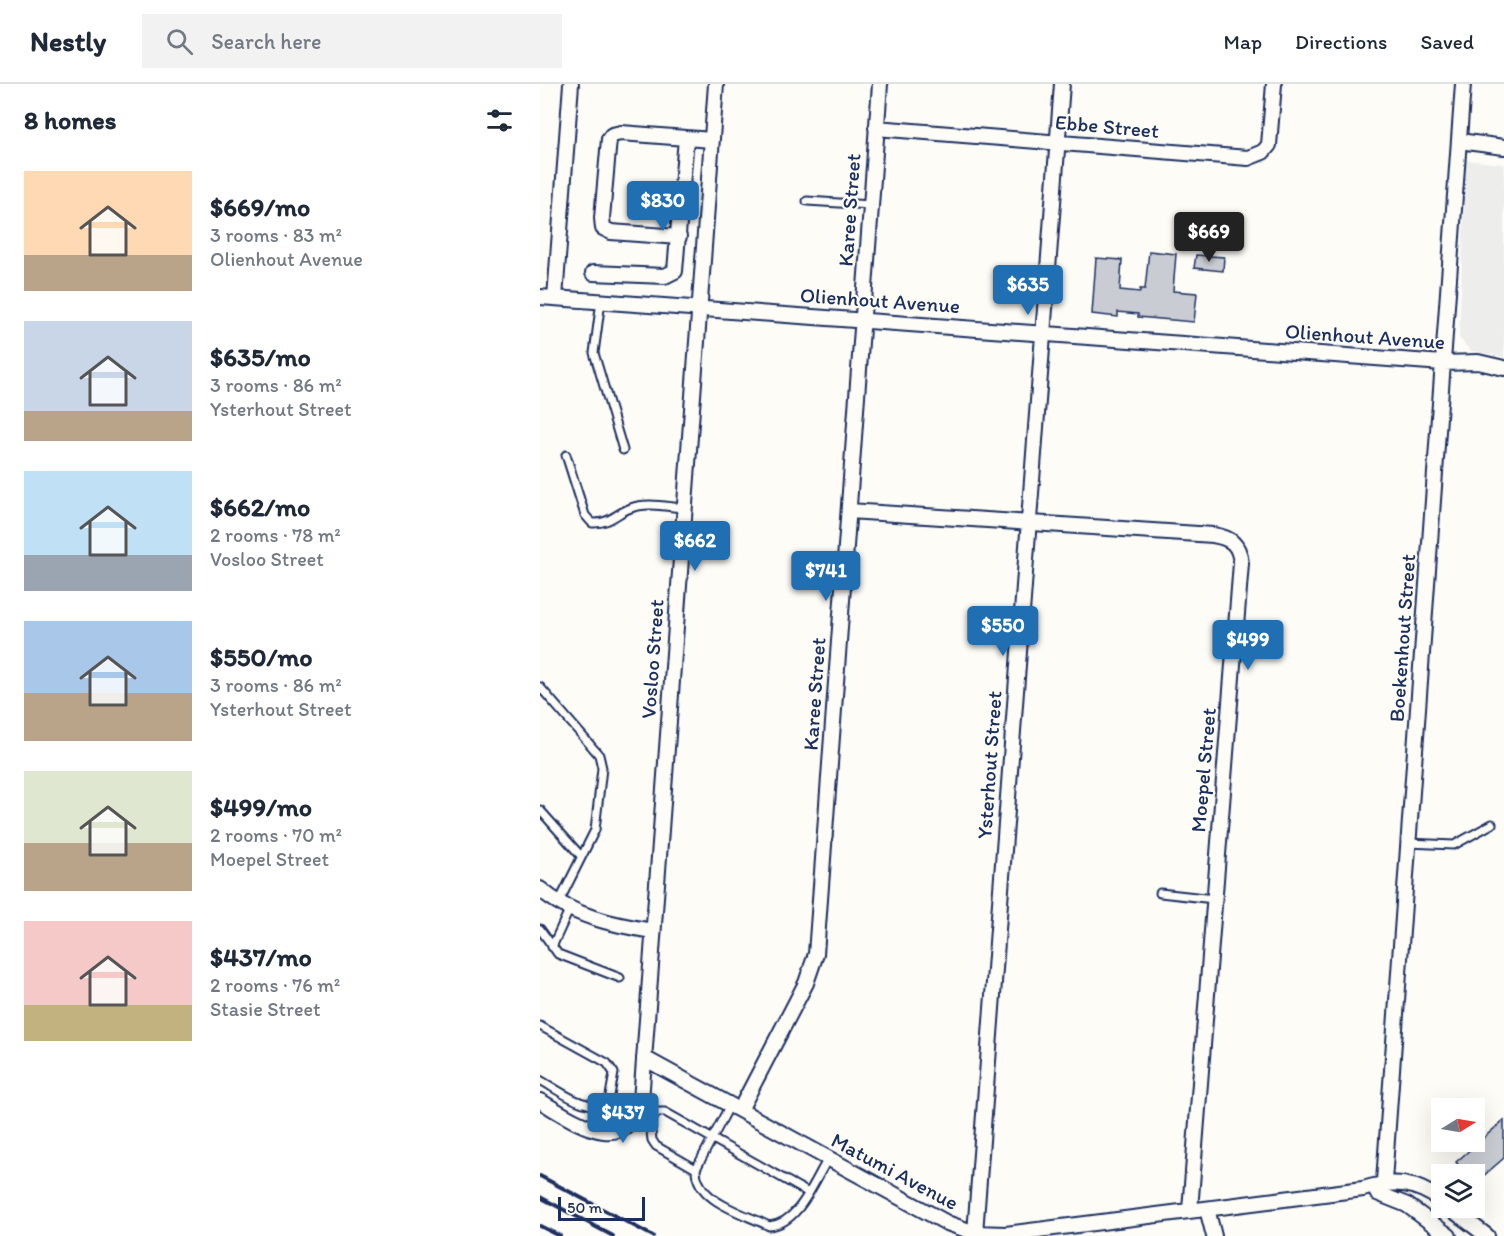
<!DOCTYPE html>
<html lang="en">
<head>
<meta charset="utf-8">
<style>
  :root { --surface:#fff; --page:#f2f2f3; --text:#1f2937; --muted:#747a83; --line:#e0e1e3; --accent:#1f6fb2 }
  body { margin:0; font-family:Itim,sans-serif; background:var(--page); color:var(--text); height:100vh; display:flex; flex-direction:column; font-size:22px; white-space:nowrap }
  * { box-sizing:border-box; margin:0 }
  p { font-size:20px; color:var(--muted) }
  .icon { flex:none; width:33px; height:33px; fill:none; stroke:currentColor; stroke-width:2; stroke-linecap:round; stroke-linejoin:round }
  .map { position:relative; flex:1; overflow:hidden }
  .details { display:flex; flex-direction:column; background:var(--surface); width:540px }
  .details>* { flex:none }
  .needle { width:39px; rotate:79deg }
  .controls { position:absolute; left:891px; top:1014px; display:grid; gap:12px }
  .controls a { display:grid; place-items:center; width:54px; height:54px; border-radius:0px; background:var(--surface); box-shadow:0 6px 24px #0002; font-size:30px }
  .scale { position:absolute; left:18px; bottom:15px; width:87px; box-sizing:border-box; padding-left:6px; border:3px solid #1b2f5e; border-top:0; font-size:16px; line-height:21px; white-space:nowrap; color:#1b2f5e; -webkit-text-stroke:4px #fdfcf7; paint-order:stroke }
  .price { position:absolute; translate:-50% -51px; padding:0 14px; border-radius:6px; background:var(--accent); color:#fff; font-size:20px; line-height:39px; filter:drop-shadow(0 2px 3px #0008) }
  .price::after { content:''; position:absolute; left:50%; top:36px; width:18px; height:14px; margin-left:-9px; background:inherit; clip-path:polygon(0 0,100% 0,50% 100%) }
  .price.current { background:#222; color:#fff }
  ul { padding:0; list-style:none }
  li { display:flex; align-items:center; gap:18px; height:150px; padding:0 24px }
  li span { display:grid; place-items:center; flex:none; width:168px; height:120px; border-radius:0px; color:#555 }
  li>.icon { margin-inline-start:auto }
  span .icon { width:72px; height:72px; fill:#fffc; stroke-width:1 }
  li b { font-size:26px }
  h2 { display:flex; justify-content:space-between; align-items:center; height:72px; padding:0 24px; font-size:26px }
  header { display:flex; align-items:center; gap:36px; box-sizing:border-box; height:84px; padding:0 30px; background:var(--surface); border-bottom:2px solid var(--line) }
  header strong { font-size:28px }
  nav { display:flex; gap:33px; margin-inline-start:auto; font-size:21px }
  .search { width:420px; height:54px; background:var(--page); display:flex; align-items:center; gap:15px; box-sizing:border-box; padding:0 21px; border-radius:0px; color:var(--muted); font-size:22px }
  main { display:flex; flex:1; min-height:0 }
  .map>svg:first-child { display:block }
  .built { fill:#edeeec }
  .building { fill:#c9ccd3; stroke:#1b2f5e; stroke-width:1.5 }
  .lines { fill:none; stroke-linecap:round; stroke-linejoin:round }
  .lane-casing { stroke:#1b2f5e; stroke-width:11 }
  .street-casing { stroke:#1b2f5e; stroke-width:18 }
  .lane { stroke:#fdfcf7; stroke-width:7 }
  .street { stroke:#fdfcf7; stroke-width:14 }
  .rail { stroke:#1b2f5e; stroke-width:4 }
  .labels { text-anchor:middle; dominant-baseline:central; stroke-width:4.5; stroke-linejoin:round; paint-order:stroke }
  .street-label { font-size:21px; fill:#1b2f5e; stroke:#fdfcf7 }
</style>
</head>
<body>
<header>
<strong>Nestly</strong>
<div class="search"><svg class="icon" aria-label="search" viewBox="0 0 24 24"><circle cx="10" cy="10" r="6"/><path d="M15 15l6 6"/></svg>Search here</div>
<nav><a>Map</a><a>Directions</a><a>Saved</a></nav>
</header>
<main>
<section class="details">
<h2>8 homes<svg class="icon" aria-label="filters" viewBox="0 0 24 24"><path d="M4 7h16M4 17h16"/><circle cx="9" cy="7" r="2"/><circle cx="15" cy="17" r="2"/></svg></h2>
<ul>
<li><span style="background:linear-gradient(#ffd9b3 70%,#b9a48a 0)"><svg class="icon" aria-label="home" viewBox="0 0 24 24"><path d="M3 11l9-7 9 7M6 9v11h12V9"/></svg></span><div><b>$669/mo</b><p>3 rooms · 83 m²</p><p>Olienhout Avenue</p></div></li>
<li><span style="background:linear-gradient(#c9d6e8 75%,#b9a48a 0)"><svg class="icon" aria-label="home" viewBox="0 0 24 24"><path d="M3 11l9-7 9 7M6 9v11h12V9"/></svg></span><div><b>$635/mo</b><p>3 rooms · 86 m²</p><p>Ysterhout Street</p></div></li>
<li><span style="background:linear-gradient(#bfe0f5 70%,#9aa5b1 0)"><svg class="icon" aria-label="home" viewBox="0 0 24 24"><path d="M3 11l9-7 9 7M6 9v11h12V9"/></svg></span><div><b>$662/mo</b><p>2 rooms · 78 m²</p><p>Vosloo Street</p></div></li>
<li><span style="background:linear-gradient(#a9c7e8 60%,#b9a48a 0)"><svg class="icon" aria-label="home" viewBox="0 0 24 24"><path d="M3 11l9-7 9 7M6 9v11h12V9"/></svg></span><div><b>$550/mo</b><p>3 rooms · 86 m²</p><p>Ysterhout Street</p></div></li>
<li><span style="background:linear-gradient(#dfe7d0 60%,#b9a48a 0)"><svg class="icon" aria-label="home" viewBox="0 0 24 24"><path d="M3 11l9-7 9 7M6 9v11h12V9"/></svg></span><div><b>$499/mo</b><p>2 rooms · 70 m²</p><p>Moepel Street</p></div></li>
<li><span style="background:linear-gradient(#f6c9c9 70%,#c2b280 0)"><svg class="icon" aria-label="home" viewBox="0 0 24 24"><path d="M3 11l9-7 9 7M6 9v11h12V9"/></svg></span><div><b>$437/mo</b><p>2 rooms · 76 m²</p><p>Stasie Street</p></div></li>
</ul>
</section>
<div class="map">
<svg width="964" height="1152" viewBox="0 0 964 1152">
  <rect width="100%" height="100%" fill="#fdfcf7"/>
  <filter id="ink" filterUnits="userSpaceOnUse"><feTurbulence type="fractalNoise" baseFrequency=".0167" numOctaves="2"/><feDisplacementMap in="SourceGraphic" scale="12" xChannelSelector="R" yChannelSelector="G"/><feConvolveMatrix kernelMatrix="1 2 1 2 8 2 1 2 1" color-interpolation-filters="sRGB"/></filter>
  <g filter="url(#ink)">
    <path class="built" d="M926 76 964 80V273L931 267 919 254Z"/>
    <path class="building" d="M609 167 636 170 633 207 657 209 654 238 598 233V230L578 228V233L552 230 556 174 582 176 580 206 600 208V205H605Z
      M656 171 684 173 683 187 654 184Z
      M964 1036V1074L934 1100V1090H926L916 1078Z"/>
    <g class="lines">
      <g class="lane-casing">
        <path id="lane" d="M267 117 331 121
          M61 217 54 269 83 366
          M26 371 45 431 52 439C70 440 76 429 91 424 107 418 128 423 144 424
          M0 603 59 671 62 684 55 746 19 818
          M0 726 41 772
          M868 759 914 761 952 740
          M620 809 674 815
          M0 845 18 870 80 894
          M12 863 30 824
          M0 942 67 979 74 989 69 1017C49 1031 19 1006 0 996
          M190 1021 156 1085C156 1118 204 1129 229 1142 259 1140 274 1097 288 1075
          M156 1085 116 1062 112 1056 110 1039 117 1028H125L267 1108"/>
      </g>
      <g class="street-casing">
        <path id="street" d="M336 44 708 74 723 68 729 61 734 0
          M919 57 964 63
          M139 153 71 148 63 144 62 134 69 55 72 51 81 49 172 56
          M53 189 125 192 135 187 146 54
          M0 213 903 279 938 278 964 284
          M15 214 31 0
          M309 427 673 451C691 454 699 460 701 479L650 1126
          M0 805C31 832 74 841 113 847
          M104 974 407 1139 435 1149 466 1150 823 1105C853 1095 876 1098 902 1117
          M0 1017C32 1035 84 1075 101 1017L176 0
          M200 1026 266 899 276 870 340 0
          M837 1109 867 1121 909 1152
          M843 1111 923 0
          M910 1124 947 1152
          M667 1125 674 1152
          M435 1149 522 0"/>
      </g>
      <use href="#lane" class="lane"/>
      <use href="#street" class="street"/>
      <path class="rail" d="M0 1092 113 1152
        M0 1113 73 1152
        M0 1142 20 1152"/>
    </g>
  </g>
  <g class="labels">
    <g class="street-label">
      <text transform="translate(567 42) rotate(5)">Ebbe Street</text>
      <text transform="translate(309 126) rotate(-86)">Karee Street</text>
      <text transform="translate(340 216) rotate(4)">Olienhout Avenue</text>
      <text transform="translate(825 252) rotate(4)">Olienhout Avenue</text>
      <text transform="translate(862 554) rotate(-86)">Boekenhout Street</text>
      <text transform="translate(112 575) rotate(-86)">Vosloo Street</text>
      <text transform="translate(274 610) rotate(-86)">Karee Street</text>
      <text transform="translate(449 681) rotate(-86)">Ysterhout Street</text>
      <text transform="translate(663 686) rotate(-85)">Moepel Street</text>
      <text transform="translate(355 1087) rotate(28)">Matumi Avenue</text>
    </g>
  </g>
</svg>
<div class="controls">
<a><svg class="needle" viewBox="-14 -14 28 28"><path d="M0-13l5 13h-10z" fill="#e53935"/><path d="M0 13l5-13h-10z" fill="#747a83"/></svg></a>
<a><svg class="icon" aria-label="layers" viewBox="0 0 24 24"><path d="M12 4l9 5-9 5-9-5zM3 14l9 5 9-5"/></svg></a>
</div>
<div class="scale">50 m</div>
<b class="price" style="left:123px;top:148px">$830</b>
<b class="price current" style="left:669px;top:179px">$669</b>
<b class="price" style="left:488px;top:232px">$635</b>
<b class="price" style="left:155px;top:488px">$662</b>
<b class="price" style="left:286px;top:518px">$741</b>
<b class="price" style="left:463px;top:573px">$550</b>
<b class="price" style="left:708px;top:587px">$499</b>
<b class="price" style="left:83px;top:1060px">$437</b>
</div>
</main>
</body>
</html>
